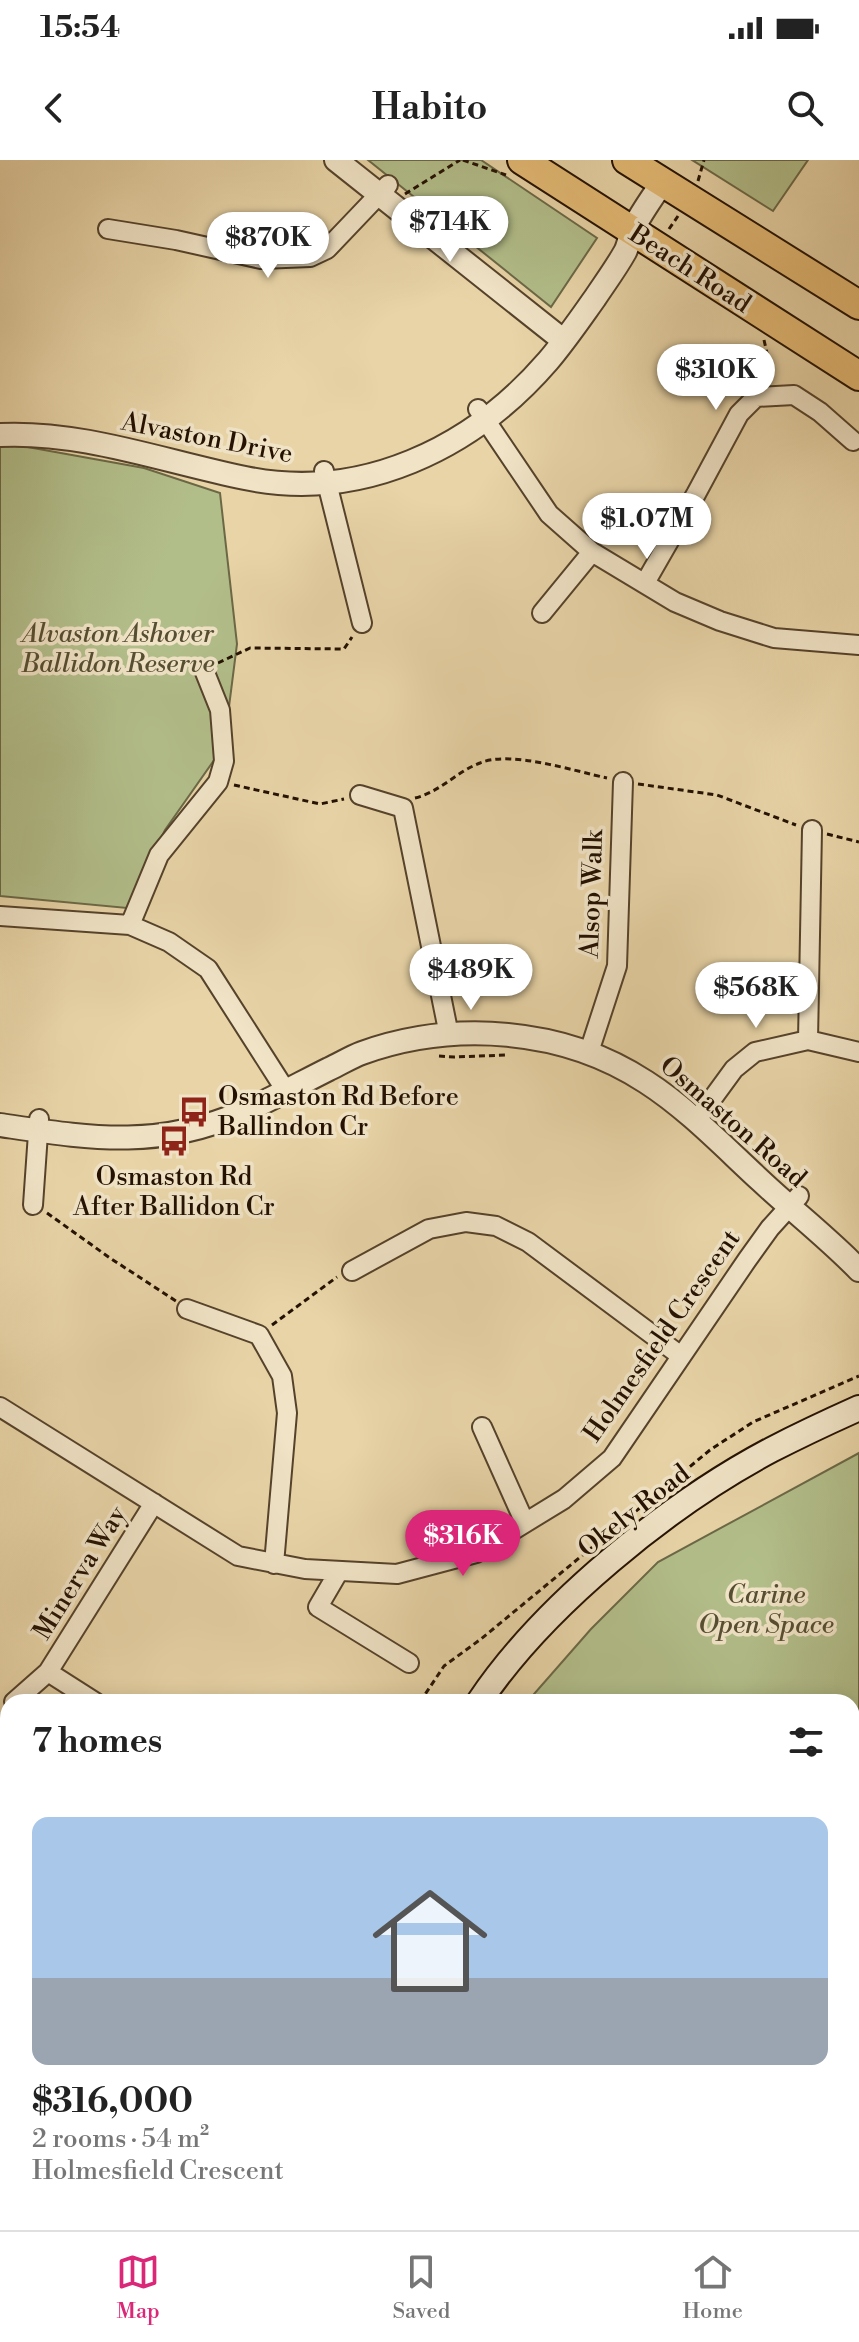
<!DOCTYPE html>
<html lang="en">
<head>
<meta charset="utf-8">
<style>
  :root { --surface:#fff; --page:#f2f2f2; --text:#222; --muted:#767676; --line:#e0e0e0; --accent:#db2777 }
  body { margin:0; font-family:"Libre Bodoni",serif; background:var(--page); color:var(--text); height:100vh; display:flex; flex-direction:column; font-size:30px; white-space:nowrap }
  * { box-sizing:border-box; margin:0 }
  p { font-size:26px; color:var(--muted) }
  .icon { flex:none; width:44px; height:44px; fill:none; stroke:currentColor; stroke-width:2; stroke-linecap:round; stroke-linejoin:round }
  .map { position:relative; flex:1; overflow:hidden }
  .sheet { position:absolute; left:0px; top:1534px; width:860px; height:536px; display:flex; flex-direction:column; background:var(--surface); border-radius:24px 24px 0 0; box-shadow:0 4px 20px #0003 }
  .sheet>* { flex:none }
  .price { position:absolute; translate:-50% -68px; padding:0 18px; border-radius:28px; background:#fff; color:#222; font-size:26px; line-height:52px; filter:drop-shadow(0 2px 4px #0008) }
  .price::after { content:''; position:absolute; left:50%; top:48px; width:24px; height:18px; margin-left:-12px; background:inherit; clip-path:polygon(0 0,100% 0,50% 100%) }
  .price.current { background:var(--accent); color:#fff }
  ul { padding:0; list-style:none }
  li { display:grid; align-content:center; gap:16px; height:424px; padding:0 32px }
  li+li { border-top:2px solid var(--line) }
  li span { display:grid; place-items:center; height:248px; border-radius:16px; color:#555 }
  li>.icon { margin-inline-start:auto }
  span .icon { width:144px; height:144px; fill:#fffc; stroke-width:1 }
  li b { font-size:34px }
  h2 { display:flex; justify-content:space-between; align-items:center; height:96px; padding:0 32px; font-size:34px }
  .status { display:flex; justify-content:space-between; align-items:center; height:56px; padding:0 40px; background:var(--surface); direction:ltr }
  .status svg { height:22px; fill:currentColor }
  header { display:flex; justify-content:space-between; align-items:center; height:104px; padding:0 32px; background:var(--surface); font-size:36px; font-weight:600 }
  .dock { display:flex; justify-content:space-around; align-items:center; height:112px; border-top:2px solid var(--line); background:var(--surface); font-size:22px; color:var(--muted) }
  .dock a { display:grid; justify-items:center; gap:4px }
  .dock .current { color:var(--accent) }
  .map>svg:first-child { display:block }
  .green { fill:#b2be8a; stroke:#6b6846; stroke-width:2 }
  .water { fill:#97b8a9; stroke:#697566; stroke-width:2 }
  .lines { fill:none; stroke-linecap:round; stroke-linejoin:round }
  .minor-casing { stroke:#55422b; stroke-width:22 }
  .tertiary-casing { stroke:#55422b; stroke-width:26 }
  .secondary-casing { stroke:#241102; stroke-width:28 }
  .primary-casing { stroke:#241102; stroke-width:32 }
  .path { stroke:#241102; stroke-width:3; stroke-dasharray:6 4; stroke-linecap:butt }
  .minor { stroke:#f0e3c6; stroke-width:18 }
  .tertiary { stroke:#f0e3c6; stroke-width:22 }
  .secondary { stroke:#f0e3c6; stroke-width:24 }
  .primary { stroke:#e4ba74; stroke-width:28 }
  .labels { text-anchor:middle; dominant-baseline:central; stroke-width:7; stroke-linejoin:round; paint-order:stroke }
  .street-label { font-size:26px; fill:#241102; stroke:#f0e3c6 }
  .park-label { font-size:26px; font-style:italic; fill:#564e32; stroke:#f0e3c6 }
  .poi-label { font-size:26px; fill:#241102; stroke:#f0e3c6; text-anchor:start }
</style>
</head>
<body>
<div class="status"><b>15:54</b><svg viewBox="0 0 49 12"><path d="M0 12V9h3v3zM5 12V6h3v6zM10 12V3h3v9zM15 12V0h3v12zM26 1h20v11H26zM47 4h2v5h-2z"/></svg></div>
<header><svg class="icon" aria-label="back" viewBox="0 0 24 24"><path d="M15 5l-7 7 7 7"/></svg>Habito<svg class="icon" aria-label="search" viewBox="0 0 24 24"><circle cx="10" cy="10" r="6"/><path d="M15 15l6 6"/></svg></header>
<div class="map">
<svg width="859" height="2070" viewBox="0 0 859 2070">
  <rect width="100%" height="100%" fill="#e8d4a7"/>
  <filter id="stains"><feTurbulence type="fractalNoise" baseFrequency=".0025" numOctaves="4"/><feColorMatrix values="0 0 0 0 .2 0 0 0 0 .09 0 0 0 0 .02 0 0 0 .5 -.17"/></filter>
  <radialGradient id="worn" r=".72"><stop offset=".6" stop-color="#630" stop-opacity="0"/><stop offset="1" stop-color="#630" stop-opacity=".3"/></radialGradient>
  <path class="green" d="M368 0H481L597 78 551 147Z
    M692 0H808L773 51Z
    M0 286H22L144 308 220 333 237 484 224 586 165 670 127 748 0 736Z
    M859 1293V2070H198L203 2062H852V1542H527L591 1469 658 1402Z
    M0 2000H8V2062H119L131 2069 0 2070Z"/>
  <path class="water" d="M859 1853V2070H702L706 2062H852V1864Z"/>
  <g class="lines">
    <g class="minor-casing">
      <path id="minor" d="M108 69 176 80 261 99 310 97 327 89 388 25
        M478 249 549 354 592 392 675 442 720 461 774 478 859 485
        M324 311 362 463
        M645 423 696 334 739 254 756 237 794 235 820 252 853 281
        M542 453 592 392
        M360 635 403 648 449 875
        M0 756 130 765 169 782 208 809 286 931
        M130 765 159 695 218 622 224 601 220 550 204 510
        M808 880 812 670
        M589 892 617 806 623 622
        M696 961 734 909 755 892 808 880 859 892
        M33 1045 39 959
        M352 1111 429 1069 466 1062 496 1066 528 1082 681 1196
        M187 1149 259 1175 282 1216 287 1253 274 1404
        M0 1247 238 1396 305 1409 397 1414 476 1393 564 1339 612 1298 747 1100 770 1068 799 1036
        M482 1267 525 1363
        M339 1411 318 1447 409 1503
        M48 1512 95 1542
        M14 1542 48 1512 154 1343
        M0 1779H8
        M0 1991H8"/>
    </g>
    <g class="tertiary-casing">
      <path id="tertiary" d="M336 0 564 181
        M0 275C83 271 165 302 245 318 361 342 472 289 548 201 565 181 580 159 595 138 605 123 616 108 625 92 629 85 629 77 633 69 641 53 652 38 662 23
        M0 965C90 978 156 990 243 952 272 939 301 923 329 909 340 904 351 897 362 893 454 860 564 868 646 922 688 949 724 987 761 1021 793 1051 828 1078 859 1110"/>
    </g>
    <g class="secondary-casing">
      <path id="secondary" d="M479 1542C543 1446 669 1344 771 1290 800 1275 830 1261 859 1248
        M153 2070 158 2062"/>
    </g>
    <g class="primary-casing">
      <path id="primary" d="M522 0 859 216
        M627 0 859 145"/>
    </g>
    <path class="path" d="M463 0 506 15
      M698 21 704 0
      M405 34 460 0
      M669 69 678 56
      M764 180 773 219
      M218 503 250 488 344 489 352 477
      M638 624 717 635 796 665
      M234 625 320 644 344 639
      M415 638C440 632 456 612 480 603 510 590 574 611 607 618
      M827 674 859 682
      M439 896 454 897 507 895
      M47 1053 110 1098 176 1141
      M272 1165 337 1117
      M420 1542 444 1506 481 1479 710 1290 753 1262 859 1216
      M852 1579 859 1573
      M117 2070 122 2062
      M570 2070 577 2062"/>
    <use href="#minor" class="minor"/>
    <use href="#tertiary" class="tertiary"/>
    <use href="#secondary" class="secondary"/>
    <use href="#primary" class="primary"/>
  </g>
  <defs>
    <g id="bus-bare" transform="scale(2.4)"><path d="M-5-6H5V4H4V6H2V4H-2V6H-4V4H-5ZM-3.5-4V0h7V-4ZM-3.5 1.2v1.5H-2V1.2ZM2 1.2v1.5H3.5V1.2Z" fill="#8f2418" stroke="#f0e3c6" stroke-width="2.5" paint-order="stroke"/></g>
  </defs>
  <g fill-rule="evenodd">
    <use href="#bus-bare" x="194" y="952"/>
    <use href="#bus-bare" x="174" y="981"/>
  </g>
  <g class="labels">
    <g class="street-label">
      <text transform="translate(690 109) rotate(33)">Beach Road</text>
      <text transform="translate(207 278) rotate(11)">Alvaston Drive</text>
      <text transform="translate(592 734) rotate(-88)">Alsop Walk</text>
      <text transform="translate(733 962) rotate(41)">Osmaston Road</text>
      <text transform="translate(662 1176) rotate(-55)">Holmesfield Crescent</text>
      <text transform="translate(634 1351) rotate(-38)">Okely Road</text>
      <text transform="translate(80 1413) rotate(-58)">Minerva Way</text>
    </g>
    <g class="park-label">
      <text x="118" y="474">Alvaston Ashover<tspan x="118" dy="30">Ballidon Reserve</tspan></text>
      <text x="766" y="1435">Carine<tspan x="766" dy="30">Open Space</tspan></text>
    </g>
    <g class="poi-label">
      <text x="218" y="937">Osmaston Rd Before<tspan x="218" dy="30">Ballindon Cr</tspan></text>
      <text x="174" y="1017" text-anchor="middle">Osmaston Rd<tspan x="174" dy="30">After Ballidon Cr</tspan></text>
    </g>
  </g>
  <rect width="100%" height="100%" filter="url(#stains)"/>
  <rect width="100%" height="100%" fill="url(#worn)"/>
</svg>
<b class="price" style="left:450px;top:104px">$714K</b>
<b class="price" style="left:268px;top:120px">$870K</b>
<b class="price" style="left:716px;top:252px">$310K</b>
<b class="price" style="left:647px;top:401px">$1.07M</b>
<b class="price" style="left:471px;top:852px">$489K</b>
<b class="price" style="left:756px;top:870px">$568K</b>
<b class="price current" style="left:463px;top:1418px">$316K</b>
<section class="sheet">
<h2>7 homes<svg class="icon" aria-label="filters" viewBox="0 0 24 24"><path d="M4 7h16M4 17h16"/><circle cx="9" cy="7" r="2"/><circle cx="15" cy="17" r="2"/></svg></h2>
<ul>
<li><span style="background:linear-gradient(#a9c7e8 65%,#9aa5b1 0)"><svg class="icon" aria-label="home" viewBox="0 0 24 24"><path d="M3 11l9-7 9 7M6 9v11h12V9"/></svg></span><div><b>$316,000</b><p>2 rooms · 54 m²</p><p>Holmesfield Crescent</p></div></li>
</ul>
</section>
</div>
<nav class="dock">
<a class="current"><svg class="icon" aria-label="map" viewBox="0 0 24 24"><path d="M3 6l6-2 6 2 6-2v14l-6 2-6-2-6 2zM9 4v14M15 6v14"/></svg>Map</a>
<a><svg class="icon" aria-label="saved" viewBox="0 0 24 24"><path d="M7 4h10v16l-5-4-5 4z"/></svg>Saved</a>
<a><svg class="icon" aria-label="home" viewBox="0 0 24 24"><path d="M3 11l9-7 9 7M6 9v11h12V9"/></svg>Home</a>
</nav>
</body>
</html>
